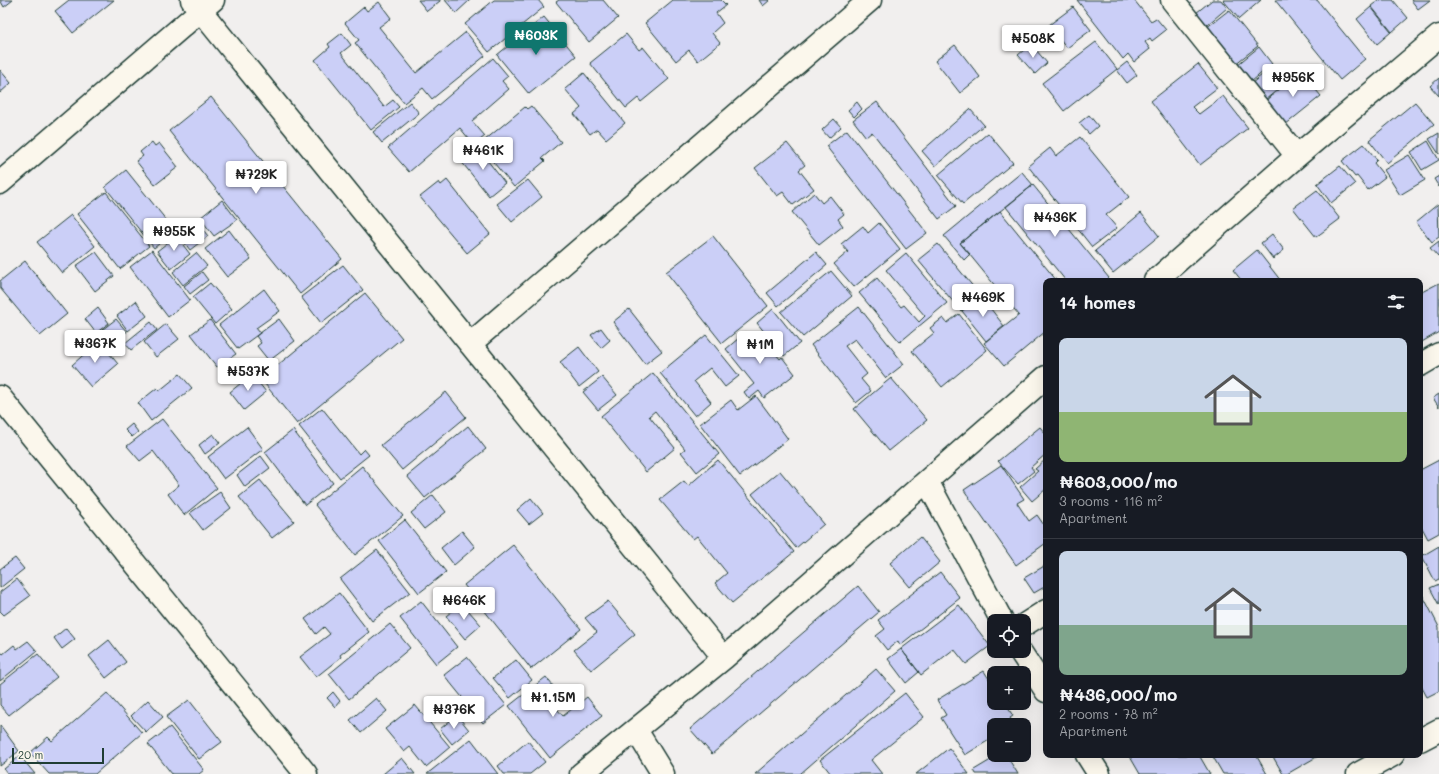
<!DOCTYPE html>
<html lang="en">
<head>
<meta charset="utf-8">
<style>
  :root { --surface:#171b24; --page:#242831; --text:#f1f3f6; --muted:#9ea1a6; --line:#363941; --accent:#0f766e }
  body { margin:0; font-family:Mali,sans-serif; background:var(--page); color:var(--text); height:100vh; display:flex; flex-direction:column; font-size:15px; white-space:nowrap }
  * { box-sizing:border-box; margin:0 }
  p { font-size:13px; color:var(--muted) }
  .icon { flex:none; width:22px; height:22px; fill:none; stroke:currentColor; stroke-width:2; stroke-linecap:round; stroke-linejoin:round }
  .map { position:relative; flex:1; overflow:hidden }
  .sheet { position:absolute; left:1043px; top:278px; width:380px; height:480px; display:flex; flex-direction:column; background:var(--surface); border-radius:8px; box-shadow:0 4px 16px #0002 }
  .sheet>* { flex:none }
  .controls { position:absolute; left:987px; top:614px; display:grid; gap:8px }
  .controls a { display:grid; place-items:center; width:44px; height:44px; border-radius:8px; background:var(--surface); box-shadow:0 4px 16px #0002; font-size:20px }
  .scale { position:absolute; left:12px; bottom:10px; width:92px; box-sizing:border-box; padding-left:4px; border:2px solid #1f3d34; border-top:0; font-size:11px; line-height:14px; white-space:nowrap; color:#1f3d34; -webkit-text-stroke:3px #fbf7ec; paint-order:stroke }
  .price { position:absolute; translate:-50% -34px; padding:0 9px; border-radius:4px; background:#fff; color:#222; font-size:13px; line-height:26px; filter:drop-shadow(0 1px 2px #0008) }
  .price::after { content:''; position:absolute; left:50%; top:24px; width:12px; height:9px; margin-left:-6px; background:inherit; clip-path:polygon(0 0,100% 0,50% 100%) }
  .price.selected { background:var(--accent); color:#fff }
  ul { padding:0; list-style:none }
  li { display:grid; align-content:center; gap:8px; height:212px; padding:0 16px }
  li+li { border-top:1px solid var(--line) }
  li span { display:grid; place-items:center; height:124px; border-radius:8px; color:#555 }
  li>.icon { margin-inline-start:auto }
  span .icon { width:72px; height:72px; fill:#fffc; stroke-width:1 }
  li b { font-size:17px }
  h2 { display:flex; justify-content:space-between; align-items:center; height:48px; padding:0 16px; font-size:17px }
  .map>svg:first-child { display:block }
  .building { fill:#cbcff7; stroke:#1f3d34 }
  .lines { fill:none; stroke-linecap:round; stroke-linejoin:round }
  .minor-casing { stroke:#1f3d34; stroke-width:25 }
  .minor { stroke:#fbf7ec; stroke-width:22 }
</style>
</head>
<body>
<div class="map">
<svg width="1439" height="774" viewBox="0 0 1439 774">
  <rect width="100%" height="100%" fill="#f1efee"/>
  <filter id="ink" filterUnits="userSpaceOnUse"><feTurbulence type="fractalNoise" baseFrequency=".025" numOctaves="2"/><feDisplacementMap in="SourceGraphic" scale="8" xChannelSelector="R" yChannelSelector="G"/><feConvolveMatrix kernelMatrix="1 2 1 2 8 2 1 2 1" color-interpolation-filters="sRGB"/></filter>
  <g filter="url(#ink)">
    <path class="building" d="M0 0H13L4 7Z
      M69 0H114L73 33 55 11Z
      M418 0H440V1L427 11Z
      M445 0H470L456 13Z
      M494 0H538L544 7 489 52 465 24Z
      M559 0H603L618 18 589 42 556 2Z
      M673 0H721L726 5 716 13 723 23 712 33 720 43 698 61 689 50 676 61 645 23Z
      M759 0H770L763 6Z
      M1077 0H1134L1151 21 1156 18 1166 30 1152 41 1150 38 1145 42 1150 49 1134 62 1128 54 1123 59Z
      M1212 0H1221L1227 8 1207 25 1196 13Z
      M1223 0H1261L1239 19Z
      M1275 0H1317L1365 59 1340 80Z
      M1379 0H1393L1408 18 1392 32 1371 6Z
      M1411 0H1430L1418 9Z
      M379 2 391 18 379 27 416 73 466 32 485 56 432 99 423 88 404 103 355 43 359 40 345 23 364 7 367 11Z
      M1073 7 1091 30 1067 48 1049 25Z
      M1371 7 1391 32 1377 44 1357 19Z
      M1229 10 1258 46 1235 64 1206 28Z
      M544 17 576 56 529 94 497 55Z
      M342 33 351 45 341 53 384 107 393 100 399 107 371 130 315 60 330 47 328 44Z
      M626 34 639 50 643 47 669 79 641 102 638 98 626 108 590 63Z
      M1096 42 1117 69 1064 111 1042 83Z
      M1031 44 1047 63 1035 74 1018 55Z
      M955 45 980 77 960 93 935 61Z
      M1259 47 1272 64 1251 82 1237 65Z
      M493 58 508 76 502 81 509 89 472 121 485 136 474 145 460 128 409 172 388 148Z
      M1127 62 1137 75 1127 83 1117 70Z
      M1198 64 1217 88 1192 107 1199 114 1223 96 1248 128 1200 165 1151 101Z
      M1274 65 1287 82 1265 100 1251 84Z
      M0 70 11 83 0 93Z
      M1301 72 1321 96 1285 125 1265 101Z
      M584 73 625 123 606 139 597 129 590 134 574 114 581 108 565 89Z
      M1439 78V96L1430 86Z
      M211 97 342 259 300 294 169 131Z
      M410 102 419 113 382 143 373 132Z
      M857 102 862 109 854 117 848 110Z
      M877 102 956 206 939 219 872 132 866 137 853 120Z
      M1415 102 1434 124 1387 163 1369 140Z
      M531 106 561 142 542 158 545 161 514 187 479 145 525 107 527 109Z
      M970 109 984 125 935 166 922 151Z
      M1089 115 1098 126 1089 134 1079 123Z
      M834 119 841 127 829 138 822 130Z
      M847 130 927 233 906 249 826 146Z
      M988 133 1013 163 963 204 938 175Z
      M1439 133V154L1429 139Z
      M1080 137 1129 197 1106 215 1117 228 1092 247 1028 166 1050 148 1056 156Z
      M1428 141 1439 160 1422 170 1411 152Z
      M152 142 155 146 159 143 178 167 155 185 136 161 143 156 140 152Z
      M787 143 805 165 799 170 814 189 793 205 783 192 777 196 755 168Z
      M1364 144 1377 160 1374 163 1385 177 1368 190 1357 176 1355 177 1342 161Z
      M477 147 505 183 489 196 460 160Z
      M1409 155 1425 180 1400 195 1384 170Z
      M1340 166 1355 184 1331 203 1317 184Z
      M126 170 175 231 154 248 105 187Z
      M1022 172 1033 185 960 243 970 254 964 260 944 236Z
      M1439 176V187L1434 179Z
      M447 180 490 234 467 253 420 197 439 182 441 185Z
      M528 180 542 197 512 222 497 204Z
      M1033 185 1109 278 1106 281H1066L1006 207Z
      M1317 190 1340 219 1316 237 1293 208Z
      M106 192 149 246 120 269 77 214Z
      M814 193 822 203 830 196 844 214 838 219 843 226 819 245 792 212Z
      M222 200 237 220 214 236 200 218Z
      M1438 204 1439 237 1432 242 1416 222Z
      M1000 211 1057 281H1046V331L1004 366 984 343 1019 315 960 243Z
      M1141 213 1159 236 1113 273 1095 251Z
      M71 215 95 246 62 273 37 242Z
      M196 221 208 236 190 250 178 234Z
      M879 223 900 249 854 287 834 264 848 252 841 244 863 226 868 233Z
      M229 230 251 259 227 277 205 249Z
      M1272 234 1284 250 1273 259 1261 243Z
      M176 236 190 254 171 269 157 251Z
      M713 236 768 306 722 343 666 272Z
      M1439 241V256L1438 257 1430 248Z
      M938 244 980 295 961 311 918 260Z
      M152 250 190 300 168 317 130 267Z
      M1257 250 1281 281H1242L1233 270Z
      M96 252 114 276 95 291 76 266Z
      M816 252 827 265 778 306 767 293Z
      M196 253 207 266 183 285 173 272Z
      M906 253 947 303 900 342 859 293 877 278 901 307 904 305 919 322 925 316 886 270Z
      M25 261 67 314 40 336 0 288V281Z
      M343 265 363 290 321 323 301 297Z
      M831 271 852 296 803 337 781 312Z
      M202 272 208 280 190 294 184 286Z
      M210 283 232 309 215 324 193 297Z
      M1439 283V332L1420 343V293Z
      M264 289 280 311 256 328 260 333 238 349 219 325Z
      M365 293 402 338 297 424 261 379Z
      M981 296 1004 326 986 341 962 311Z
      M136 301 147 316 128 331 117 316Z
      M859 307 904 364 886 378 855 339 845 346 867 374 861 379 871 391 856 403 811 345Z
      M98 308 109 323 96 333 85 319Z
      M629 309 662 351 645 364 613 322Z
      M773 309 800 343 784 356 757 323Z
      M959 314 987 350 942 387 912 351 934 333 930 328 943 318 947 323Z
      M116 319 127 332 108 346 98 333Z
      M279 319 295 341 269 361 257 346 261 343 256 336Z
      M210 320 236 354 217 367 191 334Z
      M151 322 157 330 131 350 125 343Z
      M166 324 179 339 156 357 144 342Z
      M601 328 610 340 601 348 591 335Z
      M746 332 752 341 760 335 780 359 782 357 795 374 764 398 759 391 749 399 744 392 754 384 726 349Z
      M706 335 739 376 725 387 710 368 694 381 711 402 695 416 660 373Z
      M99 341 118 364 91 387 72 365Z
      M579 347 598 372 579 387 560 362Z
      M653 373 719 454 697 472 681 452 685 449 655 411 649 416 675 448 646 472 601 416Z
      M180 374 192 388 151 421 138 403 157 388 159 391Z
      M252 374 266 392 244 410 230 392Z
      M602 377 617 395 598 410 583 392Z
      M891 378 927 420 889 451 854 409Z
      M446 392 466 417 402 470 381 445Z
      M1439 394V407L1433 398Z
      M756 396 788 439 740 476 700 424 731 400 738 410Z
      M322 408 359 454 364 449 369 455 340 478 299 426Z
      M162 419 217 488 184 515 168 494 179 485 153 451 140 461 127 446Z
      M132 424 138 432 132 437 125 430Z
      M468 426 486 449 425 498 407 476Z
      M247 427 263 449 224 479 208 457Z
      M1040 427 1046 434V454L1031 467 1034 471 1018 484 998 461Z
      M293 430 333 483 305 505 265 452Z
      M213 434 220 443 205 454 199 445Z
      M261 456 270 468 245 487 237 475Z
      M1046 459V489L1032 501 1020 487 1038 471 1035 469Z
      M718 460 794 552 732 603 715 583 727 573 697 536 693 539 660 500 684 481 688 486Z
      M1439 460V533L1428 539 1420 524V470Z
      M1001 465 1024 499 1017 503 1029 521 1037 515 1046 528V543L1016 565 964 490Z
      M362 466 403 516 355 555 315 505Z
      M780 471 824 524 796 548 752 494Z
      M260 480 294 521 272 538 239 497Z
      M220 492 231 508 203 530 190 513Z
      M433 495 446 512 424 529 411 513Z
      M531 498 543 513 529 524 517 510Z
      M405 520 446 572 419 593 379 541Z
      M462 531 475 547 454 565 441 548Z
      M920 537 940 562 910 587 890 563Z
      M513 545 581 629 531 669 464 585Z
      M1439 546V579L1435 581 1422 556Z
      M377 550 410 592 372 621 340 579Z
      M15 558 24 569 0 588V569Z
      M1046 565V586L1034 593 1024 578Z
      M940 572 960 598 900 645 898 641 887 650 876 636 885 629 878 620Z
      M17 579 30 596 4 615 0 611V592Z
      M1439 584V605L1430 588Z
      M858 586 879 612 712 754 690 729Z
      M1420 590 1439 627V691L1427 697 1420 684Z
      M339 593 369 632 340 655 341 657 316 677 300 657 330 634 324 627 316 634 305 619Z
      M421 601 457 647 436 664 400 618Z
      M608 601 635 634 591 670 574 650 597 632 585 618Z
      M462 603 481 625 465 639 446 616Z
      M959 605 990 646 966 664 954 649 921 675 901 649Z
      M390 624 410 648 349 699 329 674Z
      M66 628 75 639 62 649 54 638Z
      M109 640 126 662 106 678 89 656Z
      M28 641 37 651 0 681V651L3 654 14 645 17 649Z
      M901 649 919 672 906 683 888 659Z
      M38 654 57 677 9 715 0 705V684Z
      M467 657 506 705 483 723 444 675Z
      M516 660 532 680 510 698 493 678Z
      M876 669 895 691 800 774H755Z
      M984 671 994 687V703H1005L1013 716 1010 718 1014 725H994V737L965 755 941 718 946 715 937 700Z
      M546 677 556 690 547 697 563 716 587 697 602 716 550 758 509 706Z
      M333 692 340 701 335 707 327 698Z
      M107 693 142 733 95 774H49L30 753 48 737 52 741Z
      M905 693 924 717 871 760 882 774H831L820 760Z
      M376 698 387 711 361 733 350 720Z
      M148 700 163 717 146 732 131 716Z
      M189 700 222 742 199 759 166 717Z
      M415 705 450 747 426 767 410 747 404 752 385 729Z
      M457 715 469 730 452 744 440 729Z
      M0 725 19 751 0 766Z
      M170 727 204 770 199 774H172L148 744Z
      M471 739 498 774H427Z
      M528 741 545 762 530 774H504L498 766Z
      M949 748 969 774H916Z
      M999 755H1006L1018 774H976L974 770Z
      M1129 755H1199L1210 774H1140Z
      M1212 755H1256L1267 774H1223Z
      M1272 755H1320L1287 774H1283Z
      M20 756 35 774H8L4 769Z
      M402 758 415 774H383Z"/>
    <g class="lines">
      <g class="minor-casing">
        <path id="minor" d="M192 0 724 658
          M1172 0 1297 156
          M0 183 213 0
          M1155 281 1297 156 1439 36
          M470 344 870 0
          M1420 365 1439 354
          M0 397 306 774
          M927 481 1002 621
          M1024 625 1046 611
          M1020 651 1046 691
          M636 730 663 774
          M1420 740 1439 730
          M1087 755 1099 774
          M581 774 724 658 1046 377
          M1358 774 1393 755"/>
      </g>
      <use href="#minor" class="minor"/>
    </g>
  </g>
</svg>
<div class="controls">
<a><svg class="icon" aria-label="locate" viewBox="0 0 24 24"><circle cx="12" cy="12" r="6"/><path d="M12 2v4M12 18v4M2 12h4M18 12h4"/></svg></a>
<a>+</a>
<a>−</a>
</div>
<div class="scale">20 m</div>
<b class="price selected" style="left:536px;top:56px">₦603K</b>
<b class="price" style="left:1033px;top:59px">₦508K</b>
<b class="price" style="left:1293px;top:98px">₦956K</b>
<b class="price" style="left:483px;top:171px">₦461K</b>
<b class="price" style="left:256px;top:195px">₦729K</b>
<b class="price" style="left:1055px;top:238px">₦436K</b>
<b class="price" style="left:174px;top:252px">₦955K</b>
<b class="price" style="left:983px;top:318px">₦469K</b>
<b class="price" style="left:95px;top:364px">₦367K</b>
<b class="price" style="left:760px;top:365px">₦1M</b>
<b class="price" style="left:248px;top:392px">₦537K</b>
<b class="price" style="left:464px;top:621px">₦646K</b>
<b class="price" style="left:553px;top:718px">₦1.15M</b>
<b class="price" style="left:454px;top:730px">₦376K</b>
<section class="sheet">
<h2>14 homes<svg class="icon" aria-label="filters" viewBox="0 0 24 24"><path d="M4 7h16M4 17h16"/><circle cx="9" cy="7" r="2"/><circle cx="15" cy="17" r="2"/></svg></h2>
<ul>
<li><span style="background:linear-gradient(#c9d6e8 60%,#8fb573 0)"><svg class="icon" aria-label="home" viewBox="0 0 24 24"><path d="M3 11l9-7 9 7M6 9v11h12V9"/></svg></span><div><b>₦603,000/mo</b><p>3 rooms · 116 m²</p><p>Apartment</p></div></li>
<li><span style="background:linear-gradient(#c9d6e8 60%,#7fa58c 0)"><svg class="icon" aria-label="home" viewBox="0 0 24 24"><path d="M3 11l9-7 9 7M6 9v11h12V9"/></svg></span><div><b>₦436,000/mo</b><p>2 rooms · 78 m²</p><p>Apartment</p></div></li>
</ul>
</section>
</div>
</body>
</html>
